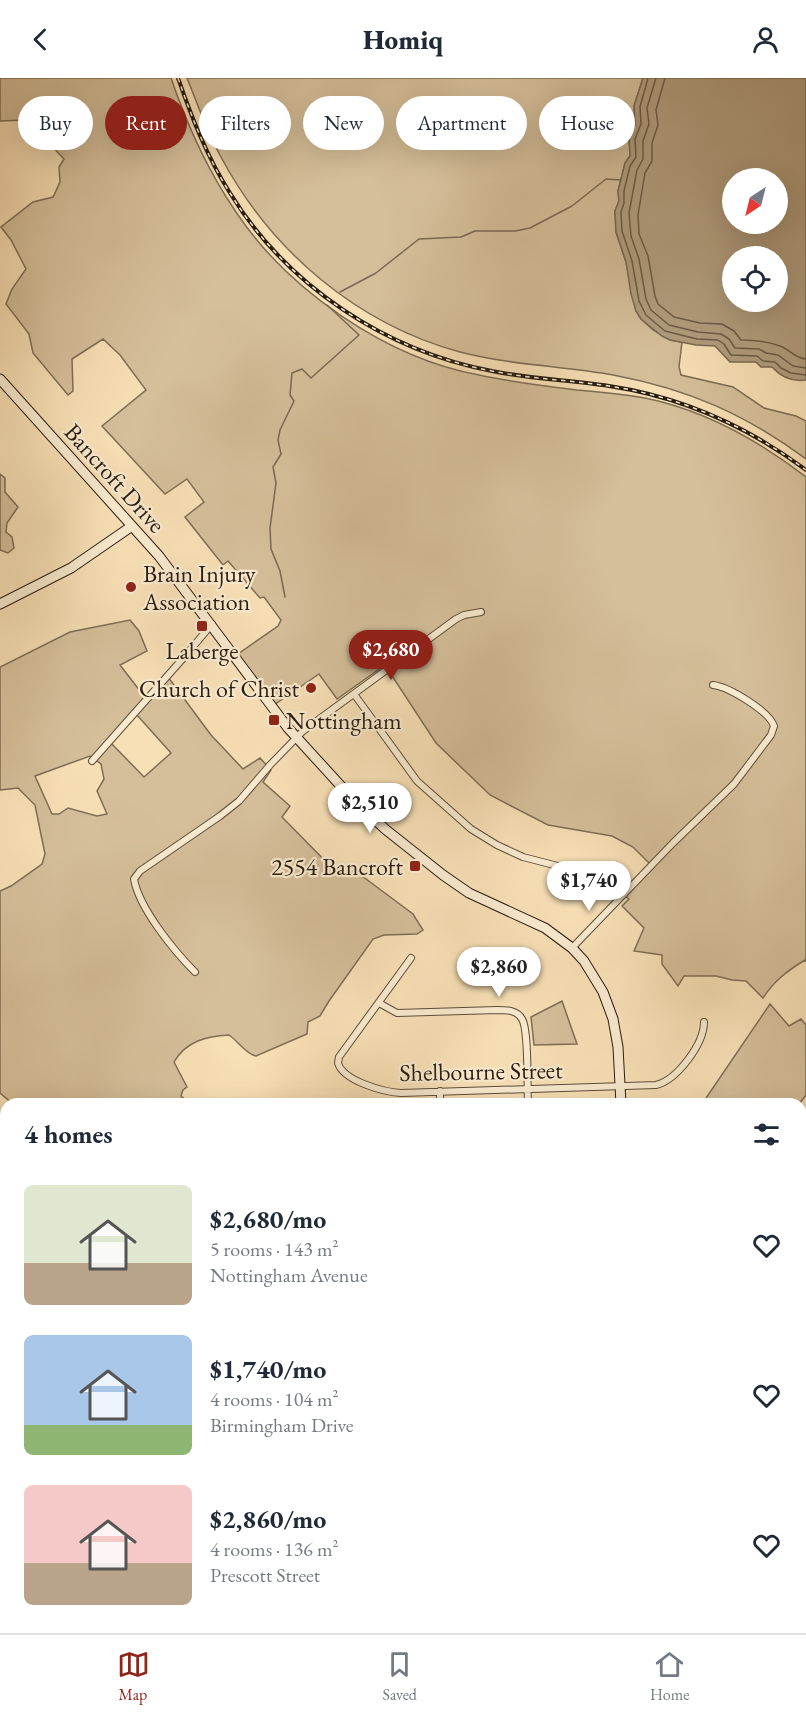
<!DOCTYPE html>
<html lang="en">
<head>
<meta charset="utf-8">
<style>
  :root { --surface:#fff; --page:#f2f2f3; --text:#1f2937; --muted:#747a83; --line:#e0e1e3; --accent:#8f2418 }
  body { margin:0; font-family:"EB Garamond",serif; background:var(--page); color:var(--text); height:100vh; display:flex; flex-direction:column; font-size:22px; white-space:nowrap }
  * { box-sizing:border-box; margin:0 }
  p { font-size:20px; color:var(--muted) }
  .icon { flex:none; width:33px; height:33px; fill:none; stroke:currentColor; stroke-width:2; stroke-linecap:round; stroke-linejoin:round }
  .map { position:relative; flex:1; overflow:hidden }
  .sheet { position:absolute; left:0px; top:1020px; width:807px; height:536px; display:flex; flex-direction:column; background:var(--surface); border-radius:18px 18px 0 0; box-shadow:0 6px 24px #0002 }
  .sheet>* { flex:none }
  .top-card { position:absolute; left:18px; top:18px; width:771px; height:54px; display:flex; gap:12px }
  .needle { width:39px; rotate:215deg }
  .fabs { position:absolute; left:722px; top:90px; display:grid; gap:12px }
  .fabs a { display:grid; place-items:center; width:66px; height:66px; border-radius:50%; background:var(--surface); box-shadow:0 6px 24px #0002; font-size:30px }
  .price { position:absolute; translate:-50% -51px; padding:0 14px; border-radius:21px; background:#fff; color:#222; font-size:20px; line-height:39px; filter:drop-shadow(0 2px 3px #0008) }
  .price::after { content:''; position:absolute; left:50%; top:36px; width:18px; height:14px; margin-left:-9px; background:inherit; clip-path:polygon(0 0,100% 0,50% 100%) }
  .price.current { background:var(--accent); color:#fff }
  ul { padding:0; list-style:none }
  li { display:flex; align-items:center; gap:18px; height:150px; padding:0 24px }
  li span { display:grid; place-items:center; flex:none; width:168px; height:120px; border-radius:9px; color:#555 }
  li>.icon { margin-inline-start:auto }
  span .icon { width:72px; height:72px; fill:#fffc; stroke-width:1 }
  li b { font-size:26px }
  h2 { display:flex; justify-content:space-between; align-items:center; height:72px; padding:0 24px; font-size:26px }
  .chip { padding:0 21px; border-radius:27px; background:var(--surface); box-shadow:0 6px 24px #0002; font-size:21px; line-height:54px }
  .chip.current { background:var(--accent); color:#fff }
  header { display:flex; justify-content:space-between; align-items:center; height:78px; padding:0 24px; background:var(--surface); font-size:27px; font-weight:800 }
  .tab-bar { display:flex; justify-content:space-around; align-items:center; height:84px; border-top:2px solid var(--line); background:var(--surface); font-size:16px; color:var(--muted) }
  .tab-bar a { display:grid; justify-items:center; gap:3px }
  .tab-bar .current { color:var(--accent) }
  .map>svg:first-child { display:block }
  .green { fill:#d5bf9a; stroke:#7e6e55; stroke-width:1.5; fill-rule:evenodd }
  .water { fill:#b19d7e; stroke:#7a6952; stroke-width:1.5; fill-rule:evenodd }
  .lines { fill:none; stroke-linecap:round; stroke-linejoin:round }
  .shore { stroke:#6c5c47; stroke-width:1.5 }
  .stream { stroke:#7a6952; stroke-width:1.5 }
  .street-casing { stroke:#5c4d3a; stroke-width:8 }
  .secondary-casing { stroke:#281c10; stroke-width:11 }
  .street { stroke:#faebd0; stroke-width:6 }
  .secondary { stroke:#faebd0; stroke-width:9 }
  .rail-casing { stroke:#281c10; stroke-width:4 }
  .rail { stroke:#faebd0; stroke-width:1.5; stroke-dasharray:4.5; stroke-linecap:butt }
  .poi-dot { fill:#8f2418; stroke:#faebd0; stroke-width:2 }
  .labels { text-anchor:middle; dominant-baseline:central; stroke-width:4.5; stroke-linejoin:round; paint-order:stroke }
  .street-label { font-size:24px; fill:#281c10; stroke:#faebd0 }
  .poi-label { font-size:24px; fill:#281c10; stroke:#faebd0; text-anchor:start }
</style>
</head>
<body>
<header><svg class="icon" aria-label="back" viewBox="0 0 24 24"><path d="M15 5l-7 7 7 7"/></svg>Homiq<svg class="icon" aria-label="person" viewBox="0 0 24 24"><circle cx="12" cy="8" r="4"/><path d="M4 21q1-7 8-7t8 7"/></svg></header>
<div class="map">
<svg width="806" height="1555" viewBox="0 0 806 1555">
  <rect width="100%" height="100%" fill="#f8e0b6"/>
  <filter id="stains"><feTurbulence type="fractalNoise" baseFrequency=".00333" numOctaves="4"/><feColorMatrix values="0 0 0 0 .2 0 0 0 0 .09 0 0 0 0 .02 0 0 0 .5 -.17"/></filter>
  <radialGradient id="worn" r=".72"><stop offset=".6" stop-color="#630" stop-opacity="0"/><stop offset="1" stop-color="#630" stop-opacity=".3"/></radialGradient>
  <path class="green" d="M0 0H171C187 47 208 93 236 134 288 212 386 280 479 297 511 304 544 308 577 312 600 314 623 316 645 320 704 332 758 362 806 399V883L805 882C787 893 774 903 763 920L746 903 732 902 716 898H684L678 908 662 886V877L634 873 644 850 622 828 629 821 624 817 651 787 633 769 612 758 548 747 490 717 436 665 385 587 337 621 319 596 271 629 235 578 278 548 281 542 264 519 260 520 228 483 223 487 185 439 204 424 187 401 165 416 102 348 146 312 120 277 103 261 72 281 73 313 68 317 33 275 29 256 6 226 12 211 26 191 11 162 1 149 33 124 53 119 60 104 59 89 64 81 46 62 45 55 24 42 0 43Z
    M187 0H643L634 28 635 46 629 58 630 78 625 85 618 113 619 123 615 133 616 154 626 184 636 233 641 241 653 252 670 262 682 264 679 289 681 297 733 309 764 330 796 338 806 343V381C745 336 688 311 613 297 562 288 510 287 460 274 357 246 271 173 221 79 207 54 198 27 187 0Z
    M0 396 5 400V414L18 429 7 445 6 454 12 459 14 470 8 475 0 472Z
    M130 542 139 553 147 573 120 587 147 622 168 599 211 657 243 691 260 680 271 692 263 704 290 728 282 739 340 798 354 792 413 836 423 852 417 856 384 857 373 861 329 923 320 938 308 944 307 956 256 978C246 976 238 963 229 957 207 958 186 963 174 984L187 1009 183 1012 181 1018 191 1026H13L0 1015V813L11 808 42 786 45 776 35 727 18 710 0 712V589L70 554ZM136 636 171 675 144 699 110 664ZM90 678 101 686 104 701 97 713 107 736 97 738 68 730 59 736H52L35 698Z
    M562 923 577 966 534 967 531 939Z
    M770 926 789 948 801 941 806 947V1017L799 1026H702Z
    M6 1065V1550H383L382 1555H0V1069Z
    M806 1458V1538L801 1545V1459Z
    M543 1550H798L794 1555H551Z"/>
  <path class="water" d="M643 0H806V302C793 304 781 299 772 289H761L756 284H730L715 268 696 267 670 262 662 258 641 241 636 233 631 216 626 184 616 154 615 133 619 123 618 113 625 85 630 78 629 58 635 46 634 28ZM732 100H777V146H732ZM732 178H777V224H732Z"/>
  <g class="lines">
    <path class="shore" d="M648 0 640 29 641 46 635 61 636 79 630 88 624 113V125L621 134 622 153 632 183 639 223 646 237 665 253 697 261 718 262 724 266 731 277 757 278 763 283 775 284 781 290 791 295 806 297
      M656 0 647 30 649 46 643 63V81L637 92 629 135 631 158 639 181 646 221 651 232 669 247 698 254 721 256 729 261 735 270 759 271 766 275 778 277 793 288 806 290
      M665 0 656 32 658 47 652 65V83L645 95 638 137 639 156 648 178 655 218 658 226 674 239 700 245 722 246 734 253 741 262C755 262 767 263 780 268 791 272 794 280 806 281"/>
    <path class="stream" d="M340 214 376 195 419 161 461 159 475 153H515L530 150 572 128 606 101 621 102
      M285 519 280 493 271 471 270 450 276 405 273 389 281 376 278 362 280 352 294 323 290 317 292 295 302 291 311 300 359 257 327 227"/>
    <g class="street-casing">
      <path id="street" d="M354 616 417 703 471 751 497 767 523 779 608 801 624 816
        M92 683 186 577 212 546
        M572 870 673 765 734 706 771 657 774 648C769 633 729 609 713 607
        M411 880 339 979 338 985C343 1003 384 1014 401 1015L656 1007C677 1002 704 966 704 944
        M195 894C174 873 139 830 134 801L140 793 220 738 239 723 270 687 303 653 456 541 464 537 481 534
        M379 925 397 935 497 932C507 932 517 932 522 941 529 952 527 1010 528 1026
        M440 1013V1026
        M801 1249 806 1244
        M801 1366 806 1361
        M801 1401 806 1406
        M470 1550 478 1555"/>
    </g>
    <g class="secondary-casing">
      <path id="secondary" d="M0 301 159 478 288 650 350 718 385 751 443 797 469 815 545 850 572 870 584 883 603 914 613 941 618 969 621 1026
        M0 526 71 490 132 448
        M801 1106 806 1104
        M801 1325 806 1330"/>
    </g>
    <use href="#street" class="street"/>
    <use href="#secondary" class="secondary"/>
    <g class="rail-casing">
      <path id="rail" d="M178 0C192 40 207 79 230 115 287 208 386 273 492 293 530 301 570 302 609 308 682 319 747 348 806 392"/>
    </g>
    <use href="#rail" class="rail"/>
  </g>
  <g class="poi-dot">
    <circle cx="131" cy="509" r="6"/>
    <rect x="196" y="542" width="12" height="12" rx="3"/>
    <circle cx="311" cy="610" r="6"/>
    <rect x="268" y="636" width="12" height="12" rx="3"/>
    <rect x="409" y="782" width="12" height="12" rx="3"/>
  </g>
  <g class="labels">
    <g class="street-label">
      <text transform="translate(115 400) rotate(48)">Bancroft Drive</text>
      <text transform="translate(481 993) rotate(-1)">Shelbourne Street</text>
    </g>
    <g class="poi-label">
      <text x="143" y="495">Brain Injury<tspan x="143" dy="28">Association</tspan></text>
      <text x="202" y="572" text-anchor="middle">Laberge</text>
      <text x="299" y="610" text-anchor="end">Church of Christ</text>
      <text x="286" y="642">Nottingham</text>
      <text x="403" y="788" text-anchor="end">2554 Bancroft</text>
    </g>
  </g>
  <rect width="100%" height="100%" filter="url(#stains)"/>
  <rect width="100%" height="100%" fill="url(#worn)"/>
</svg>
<div class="fabs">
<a><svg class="needle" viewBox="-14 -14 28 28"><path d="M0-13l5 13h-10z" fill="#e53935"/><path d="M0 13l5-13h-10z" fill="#747a83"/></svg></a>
<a><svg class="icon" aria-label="locate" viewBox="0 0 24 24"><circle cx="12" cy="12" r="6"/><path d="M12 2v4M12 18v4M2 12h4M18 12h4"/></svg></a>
</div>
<b class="price current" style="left:391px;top:603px">$2,680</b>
<b class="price" style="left:370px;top:756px">$2,510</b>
<b class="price" style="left:589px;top:834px">$1,740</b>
<b class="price" style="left:499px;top:920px">$2,860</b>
<div class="top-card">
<a class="chip">Buy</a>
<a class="chip current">Rent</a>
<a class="chip">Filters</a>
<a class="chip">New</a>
<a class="chip">Apartment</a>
<a class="chip">House</a>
</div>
<section class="sheet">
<h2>4 homes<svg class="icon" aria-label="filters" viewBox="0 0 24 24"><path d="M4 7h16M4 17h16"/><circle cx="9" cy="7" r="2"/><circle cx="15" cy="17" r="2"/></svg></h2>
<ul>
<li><span style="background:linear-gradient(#dfe7d0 65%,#b9a48a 0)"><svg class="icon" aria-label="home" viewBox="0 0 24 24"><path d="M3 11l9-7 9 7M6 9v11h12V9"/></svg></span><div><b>$2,680/mo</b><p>5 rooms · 143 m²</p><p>Nottingham Avenue</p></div><svg class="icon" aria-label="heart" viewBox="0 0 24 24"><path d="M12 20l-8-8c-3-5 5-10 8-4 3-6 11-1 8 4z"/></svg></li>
<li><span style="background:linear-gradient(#a9c7e8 75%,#8fb573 0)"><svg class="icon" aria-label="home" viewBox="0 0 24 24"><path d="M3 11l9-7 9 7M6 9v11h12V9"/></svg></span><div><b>$1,740/mo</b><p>4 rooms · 104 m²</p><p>Birmingham Drive</p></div><svg class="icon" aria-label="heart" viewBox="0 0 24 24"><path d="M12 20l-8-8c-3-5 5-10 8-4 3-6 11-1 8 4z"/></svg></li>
<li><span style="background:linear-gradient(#f6c9c9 65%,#b9a48a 0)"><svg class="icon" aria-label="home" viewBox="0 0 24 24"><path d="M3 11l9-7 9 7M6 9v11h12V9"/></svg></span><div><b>$2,860/mo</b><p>4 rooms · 136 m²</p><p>Prescott Street</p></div><svg class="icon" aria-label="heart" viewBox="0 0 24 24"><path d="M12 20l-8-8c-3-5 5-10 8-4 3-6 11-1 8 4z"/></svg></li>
</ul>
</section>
</div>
<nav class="tab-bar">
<a class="current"><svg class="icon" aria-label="map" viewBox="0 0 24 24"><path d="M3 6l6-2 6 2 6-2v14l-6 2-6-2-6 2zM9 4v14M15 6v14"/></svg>Map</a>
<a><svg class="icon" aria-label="saved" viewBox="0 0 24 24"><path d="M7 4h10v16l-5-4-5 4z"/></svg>Saved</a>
<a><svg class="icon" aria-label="home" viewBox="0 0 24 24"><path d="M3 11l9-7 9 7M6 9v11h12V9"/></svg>Home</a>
</nav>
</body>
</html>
